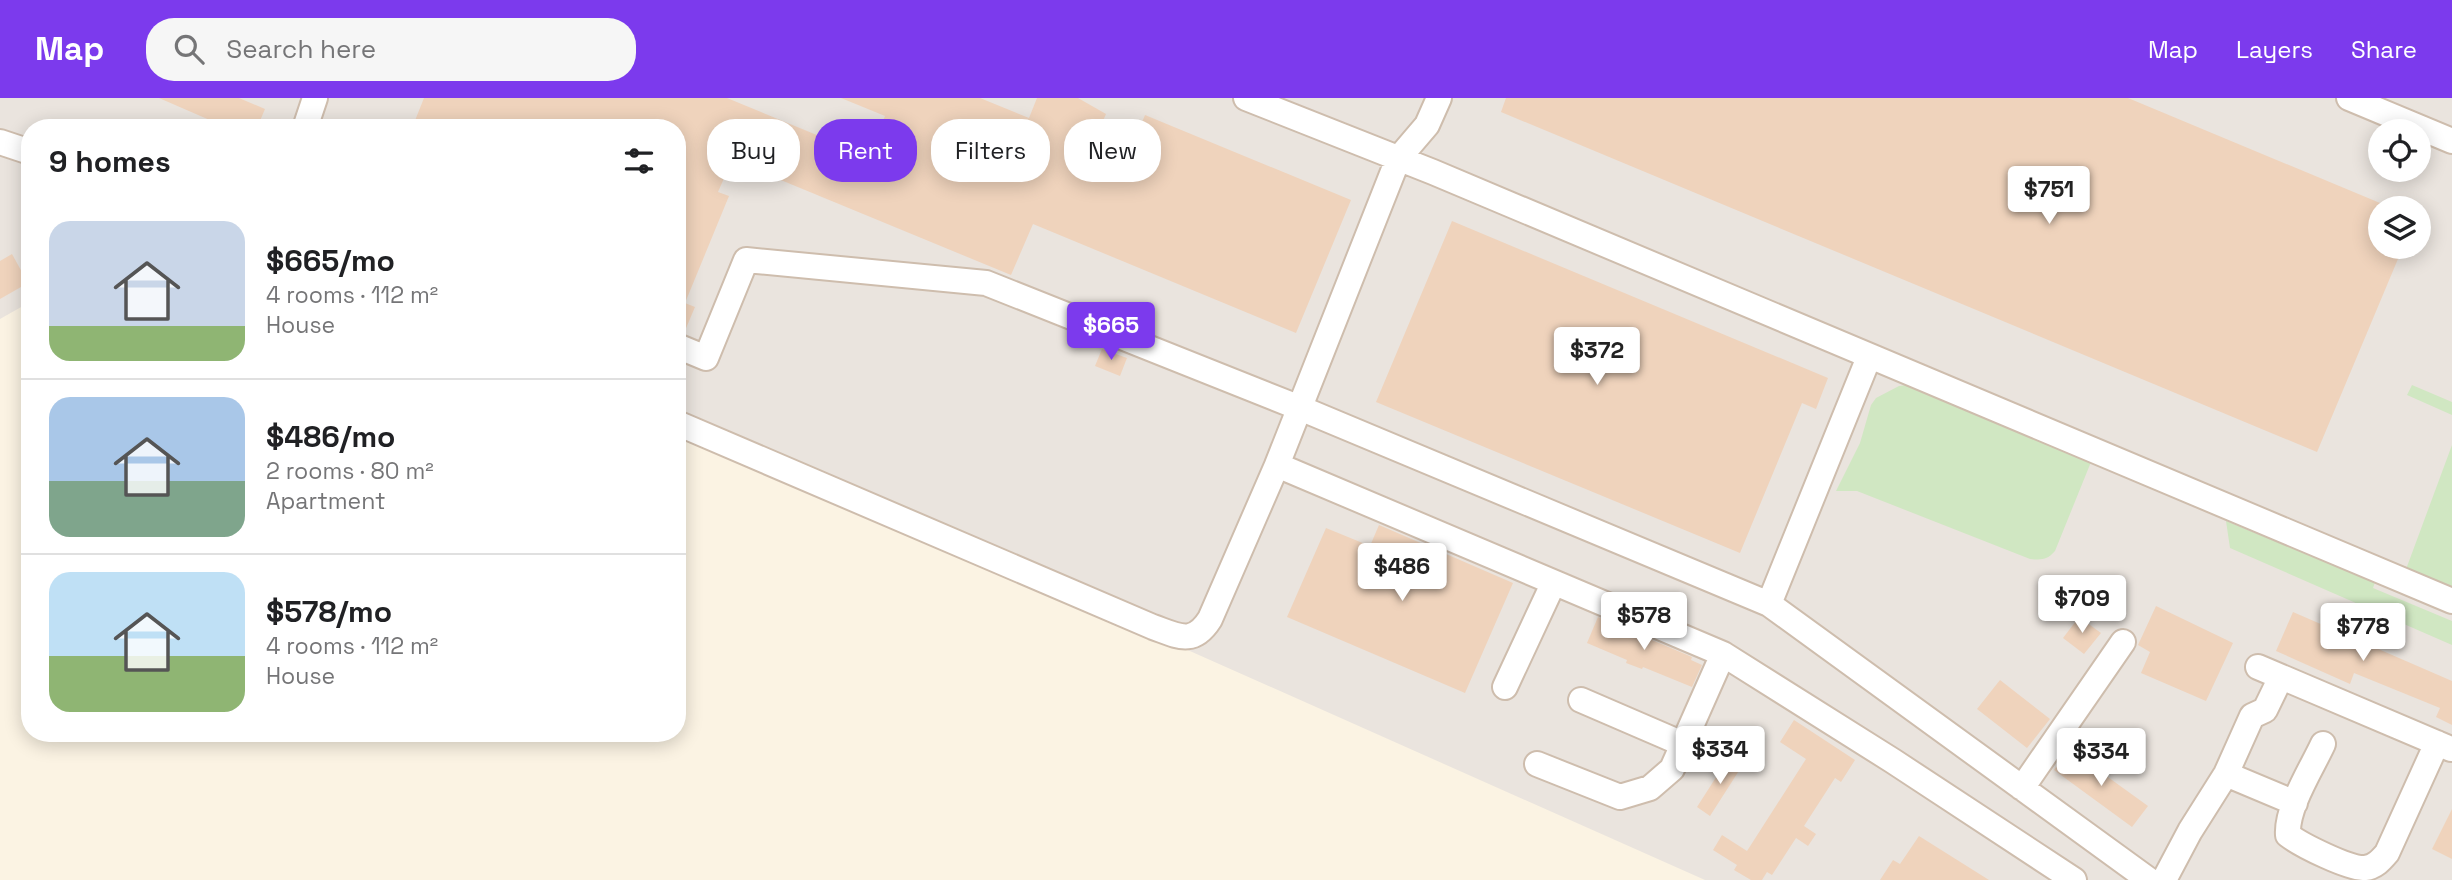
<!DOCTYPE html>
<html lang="en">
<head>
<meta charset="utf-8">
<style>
  :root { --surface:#fff; --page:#f6f6f6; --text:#202124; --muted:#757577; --line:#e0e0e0; --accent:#7c3aed }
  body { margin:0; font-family:"Space Grotesk",sans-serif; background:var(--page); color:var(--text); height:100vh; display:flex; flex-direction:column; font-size:26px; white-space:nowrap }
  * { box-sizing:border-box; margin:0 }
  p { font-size:23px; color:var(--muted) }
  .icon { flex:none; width:38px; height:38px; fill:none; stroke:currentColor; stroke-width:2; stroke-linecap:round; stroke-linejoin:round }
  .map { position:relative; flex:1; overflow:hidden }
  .details { position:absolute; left:21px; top:21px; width:665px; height:623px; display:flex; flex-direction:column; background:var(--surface); border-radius:28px; box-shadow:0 4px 18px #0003 }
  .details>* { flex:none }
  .banner { position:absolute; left:707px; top:21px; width:665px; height:63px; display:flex; gap:14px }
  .controls { position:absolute; left:2368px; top:21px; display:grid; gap:14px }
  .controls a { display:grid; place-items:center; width:63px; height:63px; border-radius:50%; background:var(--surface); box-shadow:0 4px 18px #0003; font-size:35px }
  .price { position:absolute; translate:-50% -60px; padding:0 16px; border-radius:7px; background:#fff; color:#222; font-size:23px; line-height:46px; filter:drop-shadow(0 2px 4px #0008) }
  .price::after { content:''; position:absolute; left:50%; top:42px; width:21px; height:16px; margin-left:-10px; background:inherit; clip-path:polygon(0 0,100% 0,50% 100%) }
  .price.selected { background:var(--accent); color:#fff }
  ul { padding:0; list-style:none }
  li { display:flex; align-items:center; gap:21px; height:175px; padding:0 28px }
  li+li { border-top:2px solid var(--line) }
  li span { display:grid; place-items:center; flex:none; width:196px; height:140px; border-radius:21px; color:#555 }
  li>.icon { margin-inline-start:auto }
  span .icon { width:84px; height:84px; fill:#fffc; stroke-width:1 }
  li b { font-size:30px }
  h2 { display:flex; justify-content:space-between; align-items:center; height:84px; padding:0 28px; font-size:30px }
  .tag { padding:0 24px; border-radius:28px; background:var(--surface); box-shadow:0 4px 18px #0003; font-size:24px; line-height:63px }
  .tag.selected { background:var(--accent); color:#fff }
  header { display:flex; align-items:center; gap:42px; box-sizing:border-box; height:98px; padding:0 35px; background:var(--accent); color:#fff }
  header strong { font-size:33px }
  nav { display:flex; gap:38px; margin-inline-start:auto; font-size:24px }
  .search { width:490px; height:63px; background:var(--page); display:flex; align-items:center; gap:18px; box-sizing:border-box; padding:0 24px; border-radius:28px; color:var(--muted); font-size:26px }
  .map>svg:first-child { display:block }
  .industrial { fill:#eae4de; fill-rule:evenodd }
  .green { fill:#d0e7c2 }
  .building { fill:#efd3bc }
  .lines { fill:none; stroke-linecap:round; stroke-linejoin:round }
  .minor-casing { stroke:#cebdad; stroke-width:28 }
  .minor { stroke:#fff; stroke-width:24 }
</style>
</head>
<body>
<header>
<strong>Map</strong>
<div class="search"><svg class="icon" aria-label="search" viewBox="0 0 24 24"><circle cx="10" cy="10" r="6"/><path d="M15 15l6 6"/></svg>Search here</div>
<nav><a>Map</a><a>Layers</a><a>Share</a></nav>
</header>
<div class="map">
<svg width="2452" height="782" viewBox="0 0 2452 782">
  <rect width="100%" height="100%" fill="#fbf3e3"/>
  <path class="industrial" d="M0 0H2452V782H1705L677 325V30H30V204L0 221ZM2380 33H2418V72H2380ZM2380 110H2418V149H2380Z"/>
  <path class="green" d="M1907 287 2091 364 2055 453C2047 462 2042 462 2030 461L1857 393H1836L1860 345 1871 307 1876 300 1899 288Z
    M2412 287 2452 304V317L2407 297Z
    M2452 347V494L2405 474Z
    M2226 423 2375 484 2373 490 2452 523V547L2230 450Z"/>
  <path class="building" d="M159 0H239L265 11 257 30H228Z
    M424 0H727L868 58 885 18 841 0H980L1029 20 1037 0H1078L1106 16 1093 46 1127 60 1145 17 1351 102 1296 235 1033 126 1011 177 732 62 718 94 729 98 685 205 695 209 684 235 677 233V30H412Z
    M1506 0H2128L2380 105V149H2403L2317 354 1501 14Z
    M1452 123 1828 280 1816 311 1802 305 1740 455 1376 304Z
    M12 156 28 185 0 201V163Z
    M1102 251 1127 260 1120 278 1095 268Z
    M1379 427 1513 485 1465 595 1287 519 1326 430 1370 448Z
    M2156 508 2233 545 2206 603 2141 575 2150 554 2138 547Z
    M2293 514 2452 583V627L2436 619 2440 610 2354 575 2350 586 2276 553Z
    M1598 519 1692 559 1691 562 1702 567 1692 589 1643 569 1642 571 1626 565 1627 562 1587 545Z
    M2079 519 2101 535 2084 556 2063 540Z
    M2000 582 2050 621 2027 650 1977 611Z
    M1794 622 1855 662 1841 684 1835 680 1804 728 1816 736 1808 748 1796 740 1772 777 1767 774 1762 782H1751L1734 772 1737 767 1713 752 1722 737 1747 753 1806 661 1780 644Z
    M2069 651 2148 708 2132 729 2054 672Z
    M1729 659 1742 668 1710 718 1697 709Z
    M2452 711V761L2432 751Z
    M1919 738 1989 782H1880L1893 762 1900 766Z"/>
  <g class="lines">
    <g class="minor-casing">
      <path id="minor" d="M1246 0 1433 74 2452 503
        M1439 0 1427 27 1398 61 1277 367 1723 556 1893 663 2074 782
        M2349 0 2452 43
        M305 30 315 0
        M0 44 30 54
        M677 248 706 260 746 162 986 185 1300 310 1769 506 2149 782
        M677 325 1153 529C1178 538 1193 548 1210 521L1277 367
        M1769 506 1869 259
        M2258 569 2451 651
        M1505 589 1553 486
        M1581 602 1683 646
        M2323 646C2312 670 2286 710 2288 737 2301 747 2349 771 2365 770 2375 769 2381 762 2387 755L2437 645
        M1537 666 1620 699 1650 690 1672 671 1723 556
        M2226 676 2295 705
        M2022 690 2123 544
        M2164 782 2190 733 2226 676 2252 618 2265 612 2281 579"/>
    </g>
    <use href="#minor" class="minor"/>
  </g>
</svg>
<div class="controls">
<a><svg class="icon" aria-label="locate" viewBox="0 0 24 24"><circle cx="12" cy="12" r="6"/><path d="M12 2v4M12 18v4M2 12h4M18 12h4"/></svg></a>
<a><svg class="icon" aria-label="layers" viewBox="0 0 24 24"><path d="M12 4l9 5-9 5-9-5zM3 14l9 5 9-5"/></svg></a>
</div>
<b class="price" style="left:2049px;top:128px">$751</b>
<b class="price selected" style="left:1111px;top:264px">$665</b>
<b class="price" style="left:1597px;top:289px">$372</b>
<b class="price" style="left:1402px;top:505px">$486</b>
<b class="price" style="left:2082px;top:537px">$709</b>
<b class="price" style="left:1644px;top:554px">$578</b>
<b class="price" style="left:2363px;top:565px">$778</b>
<b class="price" style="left:1720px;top:688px">$334</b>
<b class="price" style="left:2101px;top:690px">$334</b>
<div class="banner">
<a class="tag">Buy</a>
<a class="tag selected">Rent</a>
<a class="tag">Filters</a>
<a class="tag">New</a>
</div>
<section class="details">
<h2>9 homes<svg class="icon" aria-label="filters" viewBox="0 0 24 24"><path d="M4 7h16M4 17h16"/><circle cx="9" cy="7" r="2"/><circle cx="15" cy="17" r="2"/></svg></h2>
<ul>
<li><span style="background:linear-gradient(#c9d6e8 75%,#8fb573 0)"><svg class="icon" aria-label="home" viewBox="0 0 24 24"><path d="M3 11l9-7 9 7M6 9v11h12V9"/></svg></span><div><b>$665/mo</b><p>4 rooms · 112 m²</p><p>House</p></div></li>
<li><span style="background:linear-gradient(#a9c7e8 60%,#7fa58c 0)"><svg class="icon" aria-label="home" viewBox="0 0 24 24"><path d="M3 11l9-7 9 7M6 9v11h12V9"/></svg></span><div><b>$486/mo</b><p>2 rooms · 80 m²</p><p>Apartment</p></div></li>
<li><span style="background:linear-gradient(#bfe0f5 60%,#8fb573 0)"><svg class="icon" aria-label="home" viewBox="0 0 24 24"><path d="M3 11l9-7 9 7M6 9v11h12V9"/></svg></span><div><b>$578/mo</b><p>4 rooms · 112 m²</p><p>House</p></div></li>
</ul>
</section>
</div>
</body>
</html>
